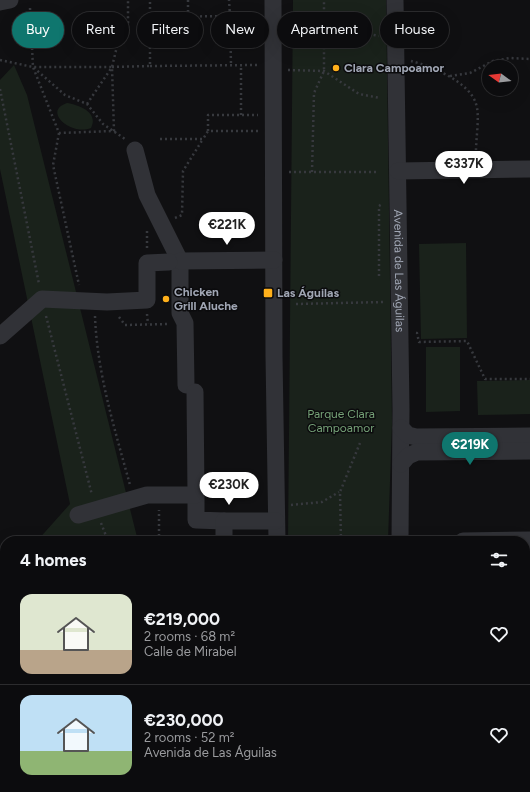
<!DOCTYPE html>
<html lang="en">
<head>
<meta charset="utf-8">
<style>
  :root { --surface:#0c0c0e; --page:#151517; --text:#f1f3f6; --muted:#9a9b9e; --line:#2c2c2e; --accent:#0f766e }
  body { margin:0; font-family:Figtree,sans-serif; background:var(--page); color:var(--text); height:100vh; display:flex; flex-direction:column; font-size:15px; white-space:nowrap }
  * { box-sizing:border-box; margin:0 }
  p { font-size:13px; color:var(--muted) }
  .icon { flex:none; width:22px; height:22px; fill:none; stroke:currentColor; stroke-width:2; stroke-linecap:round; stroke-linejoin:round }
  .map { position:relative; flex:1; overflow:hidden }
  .drawer { position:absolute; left:0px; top:536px; width:530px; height:256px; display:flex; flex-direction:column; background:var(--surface); border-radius:16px 16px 0 0; box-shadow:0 4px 16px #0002,0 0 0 1px var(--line) }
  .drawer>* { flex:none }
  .top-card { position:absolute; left:12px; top:12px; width:506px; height:36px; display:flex; gap:8px }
  .needle { width:26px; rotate:285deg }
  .tools { position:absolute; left:482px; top:60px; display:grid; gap:8px }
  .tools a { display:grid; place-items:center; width:36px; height:36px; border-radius:50%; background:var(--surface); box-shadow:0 4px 16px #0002,0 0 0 1px var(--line); font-size:20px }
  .price { position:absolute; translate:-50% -34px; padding:0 9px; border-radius:14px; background:#fff; color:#222; font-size:13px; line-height:26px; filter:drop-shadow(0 1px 2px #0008) }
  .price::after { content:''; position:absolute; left:50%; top:24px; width:12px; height:9px; margin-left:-6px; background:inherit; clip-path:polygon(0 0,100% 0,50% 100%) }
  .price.active { background:var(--accent); color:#fff }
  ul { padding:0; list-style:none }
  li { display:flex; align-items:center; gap:12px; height:100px; padding:0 20px }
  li+li { border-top:1px solid var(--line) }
  li span { display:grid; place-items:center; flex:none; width:112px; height:80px; border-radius:12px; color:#555 }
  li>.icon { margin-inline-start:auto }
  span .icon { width:48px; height:48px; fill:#fffc; stroke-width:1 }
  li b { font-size:17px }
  h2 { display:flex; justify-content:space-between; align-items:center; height:48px; padding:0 20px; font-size:17px }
  .tag { padding:0 14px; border-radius:18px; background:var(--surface); box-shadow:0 4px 16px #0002,0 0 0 1px var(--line); font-size:14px; line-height:36px }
  .tag.active { background:var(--accent); color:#fff }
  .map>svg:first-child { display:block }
  .green { fill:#1a221b }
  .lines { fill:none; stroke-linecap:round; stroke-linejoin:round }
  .path { stroke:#37393e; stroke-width:2.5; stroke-dasharray:2 3; stroke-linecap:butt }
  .minor { stroke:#313237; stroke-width:17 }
  .poi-dot { fill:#ffb01b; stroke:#0b0b0d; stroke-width:1.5 }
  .labels { text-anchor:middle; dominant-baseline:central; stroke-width:3; stroke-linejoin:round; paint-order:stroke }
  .poi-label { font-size:12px; font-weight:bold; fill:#a0a6b4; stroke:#0b0b0d; text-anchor:start }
  .street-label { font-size:12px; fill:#a0a6b4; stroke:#0b0b0d }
  .park-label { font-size:12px; fill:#75a177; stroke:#0b0b0d }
</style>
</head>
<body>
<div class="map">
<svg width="530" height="792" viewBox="0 0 530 792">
  <rect width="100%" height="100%" fill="#101012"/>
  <path class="green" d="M293 0H386L392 422 388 541H288Z
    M14 65 27 95 138 541H37L70 504 0 169V80Z
    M67 103C79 105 99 112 91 128 71 136 42 111 67 103Z
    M466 243 467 338 421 339 419 244Z
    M426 347H460V411L426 412Z
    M530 380V414L478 415 477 381Z
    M5 578V745L0 740V583Z
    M42 787H199L200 792H47Z
    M311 787H390V792H311Z"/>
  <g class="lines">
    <path class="path" d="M188 0V16
      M30 8 33 67 65 95 87 104 103 124 125 139
      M230 16 231 65
      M150 17 230 16 229 0
      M324 31 359 32 379 36
      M0 60 33 67H112L114 131 59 133 33 67
      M411 61C431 66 470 82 476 104 480 115 476 138 476 150
      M150 66 258 65
      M112 67 150 66V0
      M288 70 324 71 359 94 380 98
      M450 76 470 73 493 61 510 58 530 59
      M0 89 39 284
      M87 104 112 67 119 38 128 34V0
      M241 115V65
      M258 131H208V115H258
      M59 133 53 165 79 285
      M160 139H203L208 131
      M289 172H379
      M312 172 314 93 324 71V0
      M175 218 182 215 183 171 203 139
      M147 231V248
      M379 276V206L382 204
      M296 304 384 302
      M147 314 148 324
      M46 316 92 495
      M95 316C97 373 115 430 130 485
      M119 317 125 325 169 324
      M416 333H417L419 342 467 341 485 379H530
      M291 505 322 502 339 492
      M101 523 108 541
      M341 537 354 541
      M159 541V510
      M341 541 340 492 360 443
      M0 618 5 624
      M108 787 109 792
      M146 787 156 792
      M171 787V792
      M207 787V792
      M477 787 499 790 530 789
      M355 792V787"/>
    <g class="minor">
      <path d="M273 0 274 356 277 541"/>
      <path id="s1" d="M395 0 401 409 400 541"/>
      <path d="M0 2 10 0"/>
      <path d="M135 150 147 195 180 261V313L185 323 186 385"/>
      <path d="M398 171 530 169"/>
      <path d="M180 261 274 260"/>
      <path d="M0 336 42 299 107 302 147 300V263L169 262"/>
      <path d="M401 428 408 435 416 437 530 436"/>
      <path d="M401 464 408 456 417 452 530 451"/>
      <path d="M196 495V520L224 521"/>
      <path d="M78 515 147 495H196L195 392"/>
      <path d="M224 541V521H276"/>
      <path d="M463 541 530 540"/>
      <path d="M525 670 530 676"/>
      <path d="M399 787V792"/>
      <path d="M292 792V787"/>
    </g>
  </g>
  <g class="poi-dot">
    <circle cx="336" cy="68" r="4"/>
    <rect x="263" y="288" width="10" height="10" rx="2"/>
    <circle cx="166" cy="299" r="4"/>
  </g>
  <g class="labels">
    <g class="poi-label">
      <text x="344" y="68">Clara Campoamor</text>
      <text x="174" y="292">Chicken<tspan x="174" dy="14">Grill Aluche</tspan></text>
      <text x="277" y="293">Las Águilas</text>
    </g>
    <g class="street-label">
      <text stroke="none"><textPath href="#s1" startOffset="271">Avenida de Las Águilas</textPath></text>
    </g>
    <g class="park-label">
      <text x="341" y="414">Parque Clara<tspan x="341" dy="14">Campoamor</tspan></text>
    </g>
  </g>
</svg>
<div class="tools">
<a><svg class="needle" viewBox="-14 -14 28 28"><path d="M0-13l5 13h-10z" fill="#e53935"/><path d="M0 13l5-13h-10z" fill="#9a9b9e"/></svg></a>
</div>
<b class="price" style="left:464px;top:185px">€337K</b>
<b class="price" style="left:227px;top:246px">€221K</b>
<b class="price active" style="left:470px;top:466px">€219K</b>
<b class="price" style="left:229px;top:506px">€230K</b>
<div class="top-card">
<a class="tag active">Buy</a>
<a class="tag">Rent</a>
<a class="tag">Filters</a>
<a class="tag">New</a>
<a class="tag">Apartment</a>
<a class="tag">House</a>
</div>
<section class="drawer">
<h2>4 homes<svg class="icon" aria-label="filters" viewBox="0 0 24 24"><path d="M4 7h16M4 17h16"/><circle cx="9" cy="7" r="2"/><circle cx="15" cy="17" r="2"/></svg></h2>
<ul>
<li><span style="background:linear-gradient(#dfe7d0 70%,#b9a48a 0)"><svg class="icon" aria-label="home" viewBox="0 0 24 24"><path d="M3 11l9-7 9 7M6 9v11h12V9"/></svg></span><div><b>€219,000</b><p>2 rooms · 68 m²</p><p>Calle de Mirabel</p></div><svg class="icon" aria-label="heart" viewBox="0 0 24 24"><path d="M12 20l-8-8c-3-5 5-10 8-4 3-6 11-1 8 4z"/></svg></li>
<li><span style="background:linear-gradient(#bfe0f5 70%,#8fb573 0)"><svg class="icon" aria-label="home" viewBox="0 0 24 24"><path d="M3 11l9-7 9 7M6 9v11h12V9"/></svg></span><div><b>€230,000</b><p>2 rooms · 52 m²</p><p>Avenida de Las Águilas</p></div><svg class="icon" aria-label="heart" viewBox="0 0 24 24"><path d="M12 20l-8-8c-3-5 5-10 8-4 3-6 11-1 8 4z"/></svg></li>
</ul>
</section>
</div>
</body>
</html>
